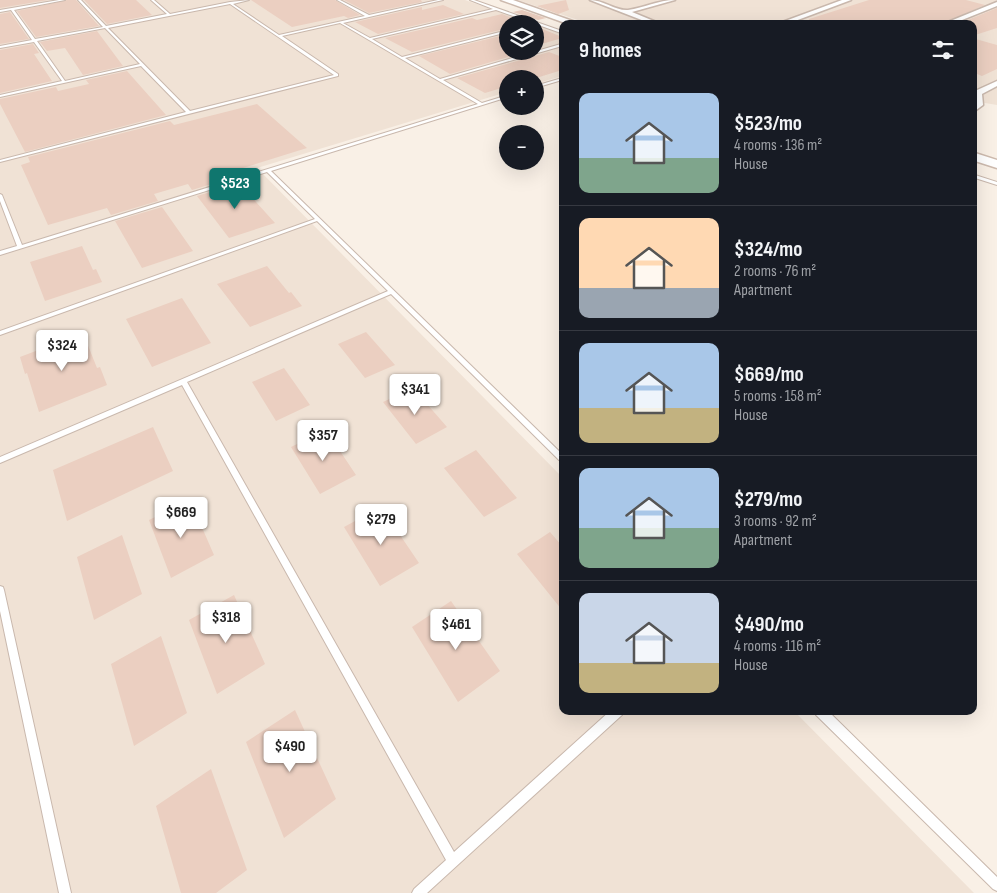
<!DOCTYPE html>
<html lang="en">
<head>
<meta charset="utf-8">
<style>
  :root { --surface:#171b24; --page:#20242c; --text:#f1f3f6; --muted:#9ea1a6; --line:#363941; --accent:#0f766e }
  body { margin:0; font-family:"Sofia Sans Condensed",sans-serif; background:var(--page); color:var(--text); height:100vh; display:flex; flex-direction:column; font-size:19px; white-space:nowrap }
  * { box-sizing:border-box; margin:0 }
  p { font-size:16px; color:var(--muted) }
  .icon { flex:none; width:28px; height:28px; fill:none; stroke:currentColor; stroke-width:2; stroke-linecap:round; stroke-linejoin:round }
  .map { position:relative; flex:1; overflow:hidden }
  .drawer { position:absolute; left:559px; top:20px; width:418px; height:695px; display:flex; flex-direction:column; background:var(--surface); border-radius:10px; box-shadow:0 5px 20px #0002 }
  .drawer>* { flex:none }
  .controls { position:absolute; left:499px; top:15px; display:grid; gap:10px }
  .controls a { display:grid; place-items:center; width:45px; height:45px; border-radius:50%; background:var(--surface); box-shadow:0 5px 20px #0002; font-size:25px }
  .price { position:absolute; translate:-50% -42px; padding:0 11px; border-radius:5px; background:#fff; color:#222; font-size:16px; line-height:32px; filter:drop-shadow(0 1px 2px #0008) }
  .price::after { content:''; position:absolute; left:50%; top:30px; width:15px; height:11px; margin-left:-8px; background:inherit; clip-path:polygon(0 0,100% 0,50% 100%) }
  .price.selected { background:var(--accent); color:#fff }
  ul { padding:0; list-style:none }
  li { display:flex; align-items:center; gap:15px; height:125px; padding:0 20px }
  li+li { border-top:1px solid var(--line) }
  li span { display:grid; place-items:center; flex:none; width:140px; height:100px; border-radius:10px; color:#555 }
  li>.icon { margin-inline-start:auto }
  span .icon { width:60px; height:60px; fill:#fffc; stroke-width:1 }
  li b { font-size:21px }
  h2 { display:flex; justify-content:space-between; align-items:center; height:60px; padding:0 20px; font-size:21px }
  .map>svg:first-child { display:block }
  .residential { fill:#f0e2d5 }
  .building { fill:#ebcfc1 }
  .lines { fill:none; stroke-linecap:round; stroke-linejoin:round }
  .lane-casing { stroke:#c9b8ad; stroke-width:2 }
  .street-casing { stroke:#c9b8ad; stroke-width:3 }
  .secondary-casing { stroke:#cdbaae; stroke-width:3 }
  .lane { fill:#fff; fill-rule:evenodd }
  .street { fill:#fff; fill-rule:evenodd }
  .secondary { fill:#fff; fill-rule:evenodd }
</style>
</head>
<body>
<div class="map">
<svg width="997" height="893" viewBox="0 0 997 893">
  <rect width="100%" height="100%" fill="#f9f0e6"/>
  <path class="residential" d="M0 0H465L534 24H508V51H535V24L562 34V76L535 84V79H508L507 92 257 168 562 477V711H794L974 893H0Z
    M518 0H997V105L973 101 972 24H590Z"/>
  <path class="building" d="M0 0H48L0 8Z
    M67 0H76L99 26 36 37 17 11Z
    M84 0H136L152 15 107 24Z
    M251 0H335L360 15 348 18 344 16 292 27Z
    M344 0H421L422 2 369 13Z
    M566 0 569 10 558 14 537 6Z
    M869 0H966L985 5 941 24H916L907 21 898 24H809V19Z
    M443 5 464 14 378 34 355 22 422 7V10Z
    M997 8V28L972 36V24H958Z
    M522 10 546 18 538 20 513 12Z
    M10 12 29 39 0 44V14Z
    M502 14 529 24H508V28L412 52 385 38 472 18 477 20Z
    M535 26 562 37V38L535 46 541 48 535 50Z
    M97 31 123 66 83 75 65 48 47 51 40 42Z
    M508 34V51H529L450 74 419 56Z
    M972 38 997 45V69L982 76 972 72Z
    M33 44 39 53 34 54 52 81 0 93V50Z
    M549 52 562 57V70L533 79H508V86L485 93 457 78Z
    M127 71 166 115 25 152 0 104V99L56 87 58 91 89 84 86 80Z
    M257 104 307 148 230 172 235 177 192 190 188 184 154 194 158 201 111 215 107 208 48 225 21 165 30 162 28 157 170 121 174 125Z
    M239 183 275 223 229 238 197 196Z
    M162 207 193 251 142 268 115 221Z
    M82 246 93 270 96 269 102 282 45 301 30 262Z
    M267 266 289 293 291 292 302 306 250 327 217 284Z
    M182 298 211 343 152 367 126 319Z
    M366 332 395 365 365 378 338 344Z
    M83 333 97 368 100 367 107 385 39 412 27 373 25 374 20 357Z
    M284 368 310 405 276 421 252 382Z
    M413 388 447 427 416 444 383 402Z
    M153 427 173 471 67 521 53 470Z
    M326 430 356 475 320 494 291 447Z
    M476 450 517 498 484 517 444 468Z
    M190 500 214 555 171 578 149 520Z
    M381 507 419 563 380 586 344 527Z
    M550 532 562 546V610L517 554Z
    M122 535 142 594 94 620 77 557Z
    M234 595 265 664 217 694 189 620Z
    M451 601 500 671 458 702 412 627Z
    M161 636 187 713 134 746 111 664Z
    M295 710 336 799 284 838 246 742Z
    M211 769 247 870 216 893H181L156 806Z"/>
  <g class="lines">
    <g class="lane-casing">
      <path id="lane" d="M59 0H65L14 10 35 39 103 27 78 0H81L106 26 167 14 151 0H154L170 14 230 2 249 0 233 4 279 35 365 16 337 0H340L369 15 438 0H443L343 23 370 38 493 9 470 0H474L562 31V33H561L496 10 372 39 402 57 508 30V32L405 58 440 79 561 44H562V46L443 80 482 103 508 95V97L271 171 562 454V461L559 460 391 294 187 382 454 852 610 711H623L622 715 427 893H412L414 889 446 860 182 385 0 463V457L388 291 317 221 0 335V331L315 219 267 172 0 255V251L17 246 0 201V194L2 195 22 245 478 104 340 23 282 36 338 74V76L0 162V160L186 112 141 66 0 97V95L62 81 34 42 0 48V46L32 40 11 10 0 12V10ZM230 4 334 75 190 111 108 28ZM105 28 140 64 65 81 37 41Z
        M562 78V80L535 88V86Z
        M972 174 997 182V185L972 177Z
        M0 586 3 587 4 590 71 893H59L0 611Z
        M815 711H828L997 877V891L993 889 816 715Z"/>
    </g>
    <g class="street-casing">
      <path id="street" d="M590 0C603 0 616 11 628 10 644 8 658 0 675 0L632 12 661 24H652Z
        M842 0H851L787 24H777Z
        M997 2V6L952 24H943Z
        M997 81V86L982 94 983 105 972 113 975 91Z"/>
    </g>
    <g class="secondary-casing">
      <path id="secondary" d="M501 0H513L581 24H568Z
        M972 152 997 160V168L972 160Z"/>
    </g>
    <use href="#lane" class="lane"/>
    <use href="#street" class="street"/>
    <use href="#secondary" class="secondary"/>
  </g>
</svg>
<div class="controls">
<a><svg class="icon" aria-label="layers" viewBox="0 0 24 24"><path d="M12 4l9 5-9 5-9-5zM3 14l9 5 9-5"/></svg></a>
<a>+</a>
<a>−</a>
</div>
<b class="price selected" style="left:235px;top:210px">$523</b>
<b class="price" style="left:62px;top:372px">$324</b>
<b class="price" style="left:415px;top:416px">$341</b>
<b class="price" style="left:323px;top:462px">$357</b>
<b class="price" style="left:181px;top:539px">$669</b>
<b class="price" style="left:381px;top:546px">$279</b>
<b class="price" style="left:226px;top:644px">$318</b>
<b class="price" style="left:456px;top:651px">$461</b>
<b class="price" style="left:290px;top:773px">$490</b>
<section class="drawer">
<h2>9 homes<svg class="icon" aria-label="filters" viewBox="0 0 24 24"><path d="M4 7h16M4 17h16"/><circle cx="9" cy="7" r="2"/><circle cx="15" cy="17" r="2"/></svg></h2>
<ul>
<li><span style="background:linear-gradient(#a9c7e8 65%,#7fa58c 0)"><svg class="icon" aria-label="home" viewBox="0 0 24 24"><path d="M3 11l9-7 9 7M6 9v11h12V9"/></svg></span><div><b>$523/mo</b><p>4 rooms · 136 m²</p><p>House</p></div></li>
<li><span style="background:linear-gradient(#ffd9b3 70%,#9aa5b1 0)"><svg class="icon" aria-label="home" viewBox="0 0 24 24"><path d="M3 11l9-7 9 7M6 9v11h12V9"/></svg></span><div><b>$324/mo</b><p>2 rooms · 76 m²</p><p>Apartment</p></div></li>
<li><span style="background:linear-gradient(#a9c7e8 65%,#c2b280 0)"><svg class="icon" aria-label="home" viewBox="0 0 24 24"><path d="M3 11l9-7 9 7M6 9v11h12V9"/></svg></span><div><b>$669/mo</b><p>5 rooms · 158 m²</p><p>House</p></div></li>
<li><span style="background:linear-gradient(#a9c7e8 60%,#7fa58c 0)"><svg class="icon" aria-label="home" viewBox="0 0 24 24"><path d="M3 11l9-7 9 7M6 9v11h12V9"/></svg></span><div><b>$279/mo</b><p>3 rooms · 92 m²</p><p>Apartment</p></div></li>
<li><span style="background:linear-gradient(#c9d6e8 70%,#c2b280 0)"><svg class="icon" aria-label="home" viewBox="0 0 24 24"><path d="M3 11l9-7 9 7M6 9v11h12V9"/></svg></span><div><b>$490/mo</b><p>4 rooms · 116 m²</p><p>House</p></div></li>
</ul>
</section>
</div>
</body>
</html>
